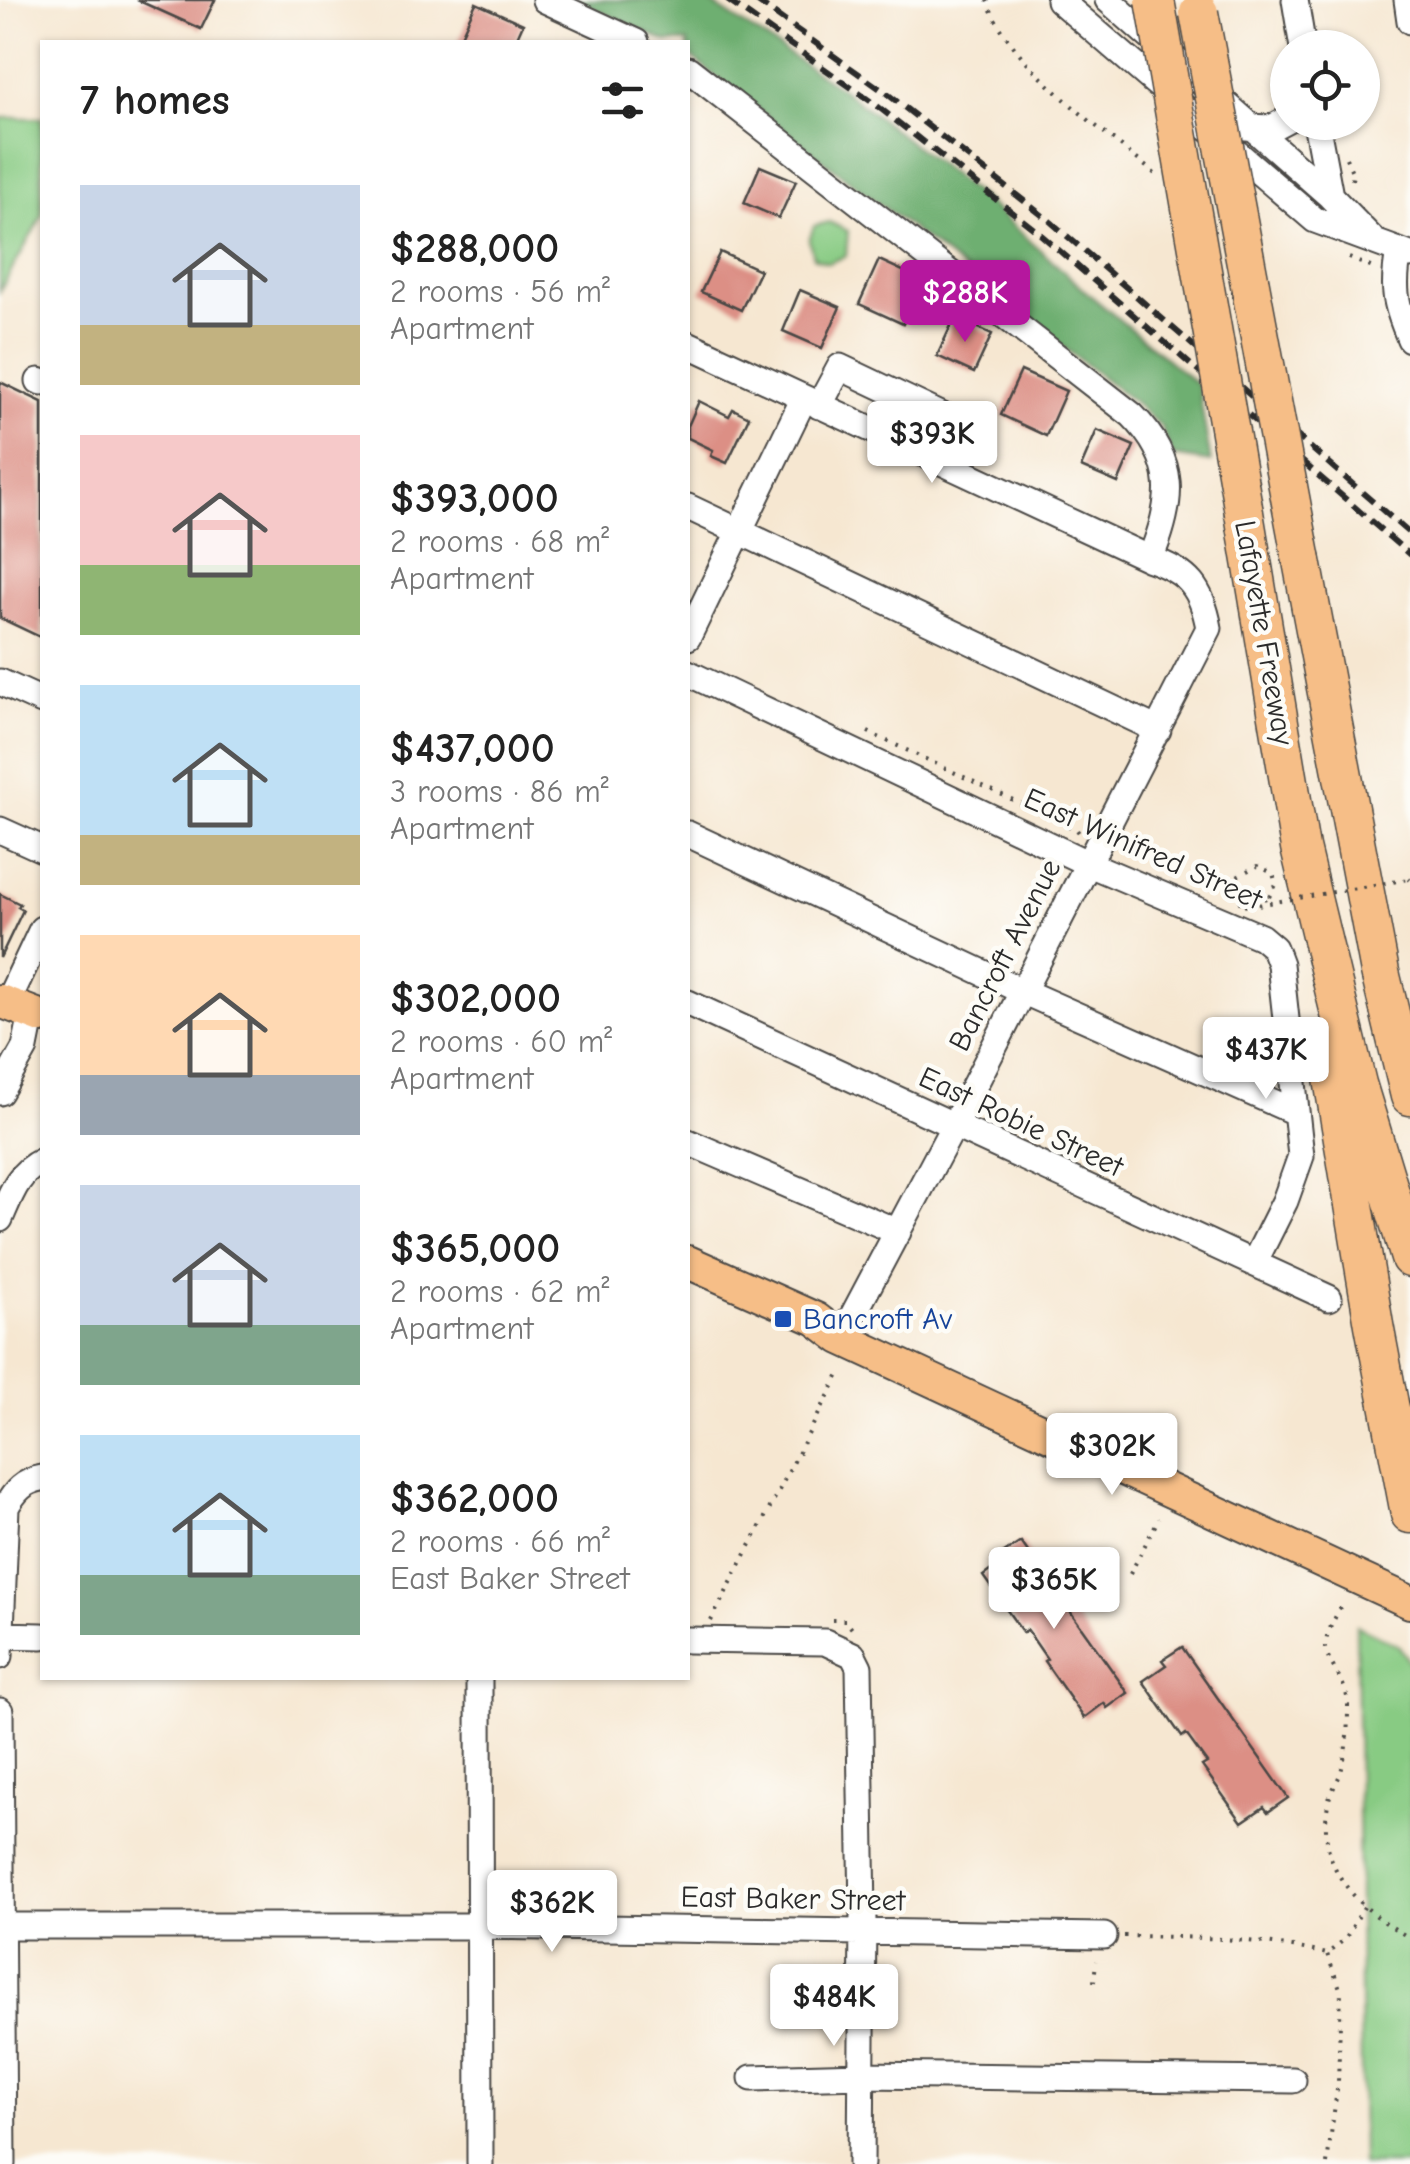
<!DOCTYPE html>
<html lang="en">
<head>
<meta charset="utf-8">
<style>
  :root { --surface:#fff; --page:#f6f6f6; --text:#222; --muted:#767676; --accent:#b5179e }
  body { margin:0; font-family:"Comic Neue",sans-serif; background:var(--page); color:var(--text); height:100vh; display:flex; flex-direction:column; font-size:38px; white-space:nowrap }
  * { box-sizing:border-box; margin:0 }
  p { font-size:32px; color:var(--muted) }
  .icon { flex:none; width:55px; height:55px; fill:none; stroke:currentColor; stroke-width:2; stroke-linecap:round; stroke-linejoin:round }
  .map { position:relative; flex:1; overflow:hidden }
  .details { position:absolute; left:40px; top:40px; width:650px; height:1640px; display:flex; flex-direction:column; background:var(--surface); border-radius:0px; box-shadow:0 2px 8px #0004 }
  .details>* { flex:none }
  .buttons { position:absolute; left:1270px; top:30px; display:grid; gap:20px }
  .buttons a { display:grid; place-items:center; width:110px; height:110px; border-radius:50%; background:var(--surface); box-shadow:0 2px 8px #0004; font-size:50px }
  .price { position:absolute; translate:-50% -85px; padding:0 22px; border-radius:10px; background:#fff; color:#222; font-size:32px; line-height:65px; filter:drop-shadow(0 2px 5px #0008) }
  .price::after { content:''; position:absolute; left:50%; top:60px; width:30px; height:22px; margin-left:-15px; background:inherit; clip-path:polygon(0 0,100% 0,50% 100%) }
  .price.active { background:var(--accent); color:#fff }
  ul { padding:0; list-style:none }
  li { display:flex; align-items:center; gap:30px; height:250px; padding:0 40px }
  li span { display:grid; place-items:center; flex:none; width:280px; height:200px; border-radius:0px; color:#555 }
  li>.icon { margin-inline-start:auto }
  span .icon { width:120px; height:120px; fill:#fffc; stroke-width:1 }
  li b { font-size:42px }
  h2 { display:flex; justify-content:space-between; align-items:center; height:120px; padding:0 40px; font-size:42px }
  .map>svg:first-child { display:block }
  .green { fill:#88cb83; stroke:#5a7b57; stroke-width:2.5 }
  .forest { fill:#6eaf71; stroke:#4c6d4e; stroke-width:2.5 }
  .building { fill:#dc8f85 }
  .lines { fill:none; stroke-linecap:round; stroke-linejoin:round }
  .minor-casing { stroke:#494744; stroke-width:29 }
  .major-casing { stroke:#494744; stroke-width:36 }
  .highway-casing { stroke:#494744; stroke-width:41 }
  .path { stroke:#494744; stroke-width:4; stroke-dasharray:2.5 8; stroke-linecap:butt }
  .minor { stroke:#fff; stroke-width:25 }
  .major { stroke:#f6be87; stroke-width:32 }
  .highway { stroke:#f6be87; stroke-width:38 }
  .rail { stroke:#2b2b2b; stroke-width:6; stroke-dasharray:15 8; stroke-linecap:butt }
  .highway-bridge-casing { stroke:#494744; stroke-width:41; stroke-linecap:butt }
  .path-bridge { stroke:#494744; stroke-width:4; stroke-dasharray:2.5 8; stroke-linecap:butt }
  .highway-bridge { stroke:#f6be87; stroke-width:38 }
  .transit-dot { fill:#1a4fb4; stroke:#fdfcf7; stroke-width:4 }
  .labels { text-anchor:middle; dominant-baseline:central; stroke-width:9; stroke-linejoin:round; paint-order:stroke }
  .street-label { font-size:30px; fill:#2b2b2b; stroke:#fdfcf7 }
  .transit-label { font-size:30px; fill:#164399; stroke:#fdfcf7; text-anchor:start }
</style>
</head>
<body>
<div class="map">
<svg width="1410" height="2164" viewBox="0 0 1410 2164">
  <rect width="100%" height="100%" fill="#fdfcf7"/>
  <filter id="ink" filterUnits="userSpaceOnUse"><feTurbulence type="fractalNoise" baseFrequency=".01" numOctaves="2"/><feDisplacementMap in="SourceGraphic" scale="20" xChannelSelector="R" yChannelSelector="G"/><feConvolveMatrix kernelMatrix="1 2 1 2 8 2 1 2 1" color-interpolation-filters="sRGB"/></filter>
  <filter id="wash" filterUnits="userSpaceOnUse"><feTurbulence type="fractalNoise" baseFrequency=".0048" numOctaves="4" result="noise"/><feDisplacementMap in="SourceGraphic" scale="40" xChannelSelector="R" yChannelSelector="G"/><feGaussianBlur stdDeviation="2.25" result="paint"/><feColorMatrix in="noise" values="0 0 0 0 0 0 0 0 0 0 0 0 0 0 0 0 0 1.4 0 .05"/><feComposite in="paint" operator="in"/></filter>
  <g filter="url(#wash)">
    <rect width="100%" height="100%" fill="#f6e7d1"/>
    <path class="green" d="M0 118H42V216L0 291Z
      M829 222 848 231 846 256 828 263 813 257 809 240 814 226Z
      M1356 1625 1399 1646 1410 1663V2164H1362Z"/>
    <path class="forest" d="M576 0H706L842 89 988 203 1091 296 1198 385 1211 462 1173 456 1161 427 1135 403 688 55V42H666Z"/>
    <g id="blocks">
      <path class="building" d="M137 0H215L201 29Z
        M476 3 523 24 515 42H458Z
        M760 166 796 181 779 218 744 203Z
        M720 252 760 270 741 310 701 292Z
        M879 260 923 280 903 324 859 304Z
        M800 290 840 307 822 348 783 331Z
        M955 317 992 334 974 373 937 356Z
        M1021 371 1066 391 1046 436 1001 415Z
        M0 382 42 402V638L0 618Z
        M699 401 729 416 733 409 749 417 727 463 711 456 713 450 688 438V426Z
        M1097 430 1134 446 1118 483 1081 467Z
        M0 894 20 904 18 907 23 910 0 958Z
        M1021 1542 1128 1693 1107 1708 1104 1703 1084 1718 1044 1661 1047 1659 1027 1630 1023 1633 983 1576 1005 1560 1001 1555Z
        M1182 1647 1288 1798 1268 1812 1264 1807 1242 1822 1202 1766 1207 1763 1186 1734 1182 1737 1143 1681 1166 1665 1162 1660Z"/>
    </g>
  </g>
  <g filter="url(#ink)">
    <use href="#blocks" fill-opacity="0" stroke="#494744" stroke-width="2.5"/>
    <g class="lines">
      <g class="minor-casing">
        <path id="minor" d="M545 0 636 42
          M1059 0 1315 220 1410 255
          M1108 0 1330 196 1371 238
          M1295 0 1303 48
          M1407 0 1410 21
          M688 69 1132 415C1178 461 1174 502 1150 559
          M1316 122 1330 196
          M1246 127 1271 128 1288 119
          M1399 251C1392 289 1395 304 1410 339
          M688 344 1150 559C1189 572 1202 589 1209 628L953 1127 841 1338
          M39 381 42 382
          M819 406 840 367 964 426 946 462
          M688 507 1158 730
          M688 637 804 398
          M688 673 1089 864 1261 937 1274 948 1280 964 1301 1156 1285 1201 1254 1263
          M0 682 42 701
          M0 830 42 849
          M688 834 1022 991 1295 1112
          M7 1003 42 929
          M688 1003 1329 1298
          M0 1092 25 1048 32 1013
          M688 1142 898 1232
          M0 1219C11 1194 17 1173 42 1161
          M0 1635 42 1636
          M688 1640 825 1642 853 1655 859 1667 863 1915 861 2164
          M0 1656 6 1507C15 1491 24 1481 42 1478
          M479 1678 480 2164
          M0 1711 3 2164
          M0 1926H479L1104 1936
          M752 2078 862 2075 1293 2080"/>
      </g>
      <g class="major-casing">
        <path id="major" d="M0 1001 42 1017
          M688 1262 816 1319 841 1338 1410 1602"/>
      </g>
      <g class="highway-casing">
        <path id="highway" d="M1244 513 1300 848 1357 1084 1410 1258
          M1302 561 1380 972 1410 1096
          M1332 1073 1374 1325 1410 1514"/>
      </g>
      <path class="path" d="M987 0C1010 66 1102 129 1155 174
        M1346 158 1353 174 1351 186
        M1349 258 1373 268
        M868 732 1077 830 1080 834
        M1409 879 1410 880
        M1244 906 1269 897
        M1130 1574 1159 1518
        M1340 1607C1335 1619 1327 1631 1326 1643 1324 1664 1348 1678 1348 1707 1348 1726 1347 1749 1342 1768 1339 1781 1330 1791 1328 1804 1316 1870 1358 1908 1410 1938
        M832 1620H845L853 1630
        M711 1621 839 1375
        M1124 1936C1194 1937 1260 1938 1327 1954L1345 1939 1364 1907
        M1094 1982 1096 1961
        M1327 2164 1338 2082 1341 1991 1327 1954"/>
      <use href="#minor" class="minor"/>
      <use href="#major" class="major"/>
      <use href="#highway" class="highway"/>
      <path class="rail" d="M727 0 876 105 1039 233 1410 555
        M755 0 886 93 1051 222 1410 534"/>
      <g class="highway-bridge-casing">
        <path id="highway-bridge" d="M1155 0 1244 513
          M1199 13 1302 561"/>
      </g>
      <path class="path-bridge" d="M1269 897 1276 885 1273 873 1257 866 1237 876 1233 895 1237 901 1252 906 1409 879"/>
      <use href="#highway-bridge" class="highway-bridge"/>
    </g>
  </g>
  <rect class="transit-dot" x="773" y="1309" width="20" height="20" rx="5"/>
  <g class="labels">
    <g class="street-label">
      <text transform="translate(1264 633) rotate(80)">Lafayette Freeway</text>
      <text transform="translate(1143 849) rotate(24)">East Winifred Street</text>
      <text transform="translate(1005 955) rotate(-63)">Bancroft Avenue</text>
      <text transform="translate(1021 1122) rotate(25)">East Robie Street</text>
      <text transform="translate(793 1899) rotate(1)">East Baker Street</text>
    </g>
    <g class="transit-label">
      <text x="803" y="1319">Bancroft Av</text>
    </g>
  </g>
</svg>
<div class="buttons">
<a><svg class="icon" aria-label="locate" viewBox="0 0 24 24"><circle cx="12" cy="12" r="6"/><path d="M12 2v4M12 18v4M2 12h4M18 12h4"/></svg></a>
</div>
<b class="price active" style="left:965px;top:345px">$288K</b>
<b class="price" style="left:932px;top:486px">$393K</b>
<b class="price" style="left:1266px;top:1102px">$437K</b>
<b class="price" style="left:1112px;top:1498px">$302K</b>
<b class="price" style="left:1054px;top:1632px">$365K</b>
<b class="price" style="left:552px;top:1955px">$362K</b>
<b class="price" style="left:834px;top:2049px">$484K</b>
<section class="details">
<h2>7 homes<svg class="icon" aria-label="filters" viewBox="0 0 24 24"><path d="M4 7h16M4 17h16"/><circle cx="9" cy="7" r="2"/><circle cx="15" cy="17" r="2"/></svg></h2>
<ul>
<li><span style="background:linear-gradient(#c9d6e8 70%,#c2b280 0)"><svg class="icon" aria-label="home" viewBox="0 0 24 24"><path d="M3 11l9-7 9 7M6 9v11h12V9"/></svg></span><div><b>$288,000</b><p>2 rooms · 56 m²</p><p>Apartment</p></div></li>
<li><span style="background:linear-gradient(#f6c9c9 65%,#8fb573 0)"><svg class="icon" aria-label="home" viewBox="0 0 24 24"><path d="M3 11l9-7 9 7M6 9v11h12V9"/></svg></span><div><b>$393,000</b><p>2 rooms · 68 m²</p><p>Apartment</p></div></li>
<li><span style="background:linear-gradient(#bfe0f5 75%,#c2b280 0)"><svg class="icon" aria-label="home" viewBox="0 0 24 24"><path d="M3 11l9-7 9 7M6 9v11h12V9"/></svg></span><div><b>$437,000</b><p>3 rooms · 86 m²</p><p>Apartment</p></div></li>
<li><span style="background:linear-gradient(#ffd9b3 70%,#9aa5b1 0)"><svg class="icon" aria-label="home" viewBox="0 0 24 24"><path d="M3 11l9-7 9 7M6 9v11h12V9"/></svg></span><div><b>$302,000</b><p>2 rooms · 60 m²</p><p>Apartment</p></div></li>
<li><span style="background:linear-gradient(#c9d6e8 70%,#7fa58c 0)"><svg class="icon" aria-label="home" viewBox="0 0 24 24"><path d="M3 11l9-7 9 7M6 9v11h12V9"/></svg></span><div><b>$365,000</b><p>2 rooms · 62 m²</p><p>Apartment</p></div></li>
<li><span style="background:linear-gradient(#bfe0f5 70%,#7fa58c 0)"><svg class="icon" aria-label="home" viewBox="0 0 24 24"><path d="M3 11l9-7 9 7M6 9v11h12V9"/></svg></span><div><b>$362,000</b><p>2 rooms · 66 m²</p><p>East Baker Street</p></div></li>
</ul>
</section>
</div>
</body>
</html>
